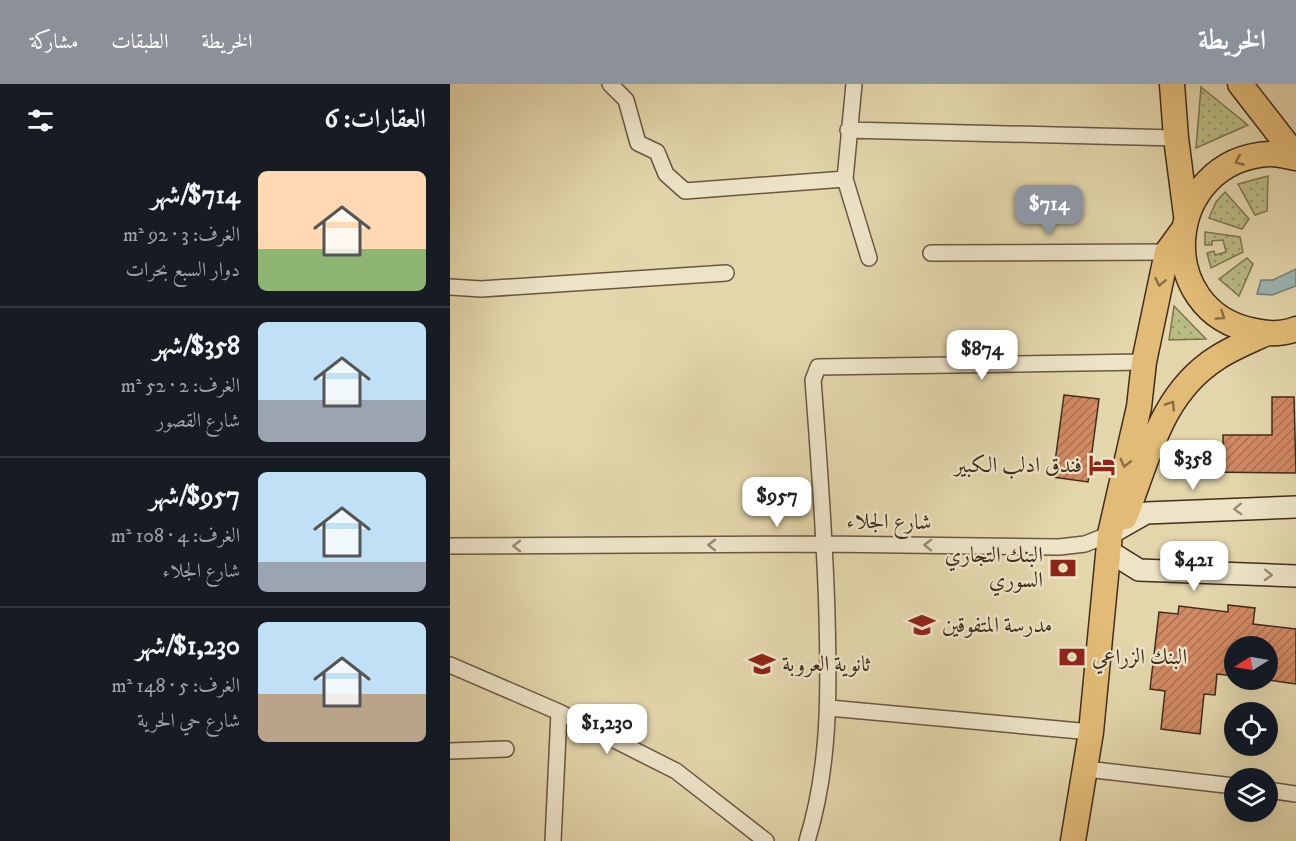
<!DOCTYPE html>
<html lang="ar">
<head>
<meta charset="utf-8">
<style>
  :root { --surface:#171b24; --page:#20242c; --text:#f1f3f6; --muted:#9ea1a6; --line:#363941; --accent:#8c9099 }
  body { margin:0; font-family:"IM FELL DW Pica",Amiri,serif; background:var(--page); color:var(--text); direction:rtl; height:100vh; display:flex; flex-direction:column; font-size:22px; white-space:nowrap }
  * { box-sizing:border-box; margin:0 }
  p { font-size:20px; color:var(--muted) }
  .icon { flex:none; width:33px; height:33px; fill:none; stroke:currentColor; stroke-width:2; stroke-linecap:round; stroke-linejoin:round }
  .map { position:relative; flex:1; overflow:hidden; direction:ltr }
  .side { display:flex; flex-direction:column; background:var(--surface); width:450px }
  .side>* { flex:none }
  .needle { width:39px; rotate:259deg }
  .controls { position:absolute; left:774px; top:552px; display:grid; gap:12px }
  .controls a { display:grid; place-items:center; width:54px; height:54px; border-radius:50%; background:var(--surface); box-shadow:0 6px 24px #0002; font-size:30px }
  .price { position:absolute; translate:-50% -51px; padding:0 14px; border-radius:12px; background:#fff; color:#222; font-size:20px; line-height:39px; filter:drop-shadow(0 2px 3px #0008) }
  .price::after { content:''; position:absolute; left:50%; top:36px; width:18px; height:14px; margin-left:-9px; background:inherit; clip-path:polygon(0 0,100% 0,50% 100%) }
  .price.on { background:var(--accent); color:#fff }
  ul { padding:0; list-style:none }
  li { display:flex; align-items:center; gap:18px; height:150px; padding:0 24px }
  li+li { border-top:2px solid var(--line) }
  li span { display:grid; place-items:center; flex:none; width:168px; height:120px; border-radius:9px; color:#555 }
  li>.icon { margin-inline-start:auto }
  span .icon { width:72px; height:72px; fill:#fffc; stroke-width:1 }
  li b { font-size:26px }
  h2 { display:flex; justify-content:space-between; align-items:center; height:72px; padding:0 24px; font-size:26px }
  header { display:flex; align-items:center; gap:36px; box-sizing:border-box; height:84px; padding:0 30px; background:var(--accent); color:#fff }
  header strong { font-size:28px }
  nav { display:flex; gap:33px; margin-inline-start:auto; font-size:21px }
  main { display:flex; flex:1; min-height:0 }
  .map>svg:first-child { display:block }
  .grass { fill:url(#grass-dots); stroke:#7e7450; stroke-width:1.5 }
  .water { fill:#9cb6b6; stroke:#787f78; stroke-width:1.5 }
  .building { fill:url(#building-hatch); stroke:#412d1c; stroke-width:1.5 }
  .lines { fill:none; stroke-linecap:round; stroke-linejoin:round }
  .street-casing { stroke:#6a5740; stroke-width:18 }
  .secondary-casing { stroke:#412d1c; stroke-width:24 }
  .primary-casing { stroke:#412d1c; stroke-width:27 }
  .street { stroke:#ede4c8; stroke-width:15 }
  .secondary { stroke:#ede4c8; stroke-width:21 }
  .primary { stroke:#e2bb76; stroke-width:24 }
  .oneway { stroke:#896d44 }
  .oneway2 { stroke:#978872 }
  .labels { text-anchor:middle; dominant-baseline:central; stroke-width:4.5; stroke-linejoin:round; paint-order:stroke }
  .poi-label { font-size:22px; fill:#412d1c; stroke:#ede4c8; text-anchor:start }
  .street-label { font-size:22px; fill:#412d1c; stroke:#ede4c8 }
</style>
</head>
<body>
<header>
<strong>الخريطة</strong>
<nav><a>الخريطة</a><a>الطبقات</a><a>مشاركة</a></nav>
</header>
<main>
<div class="map">
<svg width="846" height="757" viewBox="0 0 846 757">
  <defs>
    <pattern id="grass-dots" width="8" height="8" patternUnits="userSpaceOnUse" patternTransform="scale(1.5)"><rect width="8" height="8" fill="#babc84"/><path d="M2 2h.1M6 6h.1" fill="none" stroke="#99996b" stroke-width="1.8" stroke-linecap="round"/></pattern>
    <pattern id="building-hatch" width="6" height="6" patternUnits="userSpaceOnUse" patternTransform="scale(1.5)"><rect width="6" height="6" fill="#d18a63"/><path d="M-1 1l2-2M0 6l6-6M5 7l2-2" fill="none" stroke="#ab7151"/></pattern>
  </defs>
  <rect width="100%" height="100%" fill="#e3d6ab"/>
  <filter id="stains"><feTurbulence type="fractalNoise" baseFrequency=".00333" numOctaves="4"/><feColorMatrix values="0 0 0 0 .2 0 0 0 0 .09 0 0 0 0 .02 0 0 0 .5 -.17"/></filter>
  <radialGradient id="worn" r=".72"><stop offset=".6" stop-color="#630" stop-opacity="0"/><stop offset="1" stop-color="#630" stop-opacity=".3"/></radialGradient>
  <path class="grass" d="M751 3 798 41 746 64Z
    M818 92 817 127 805 131 788 100Z
    M775 108 799 135 792 145 759 134 766 118Z
    M755 148 790 153 793 168 761 184 757 169 764 167 765 171 776 168 773 156 762 157V161H755Z
    M797 174 803 180 789 212 769 195Z
    M724 222 756 255 719 256Z"/>
  <path class="water" d="M846 185V202L822 211 807 210 811 196H823Z"/>
  <path class="building" d="M614 311 649 315 638 398 603 393Z
    M822 313H844L846 389 753 388 754 364 773 365V351H822Z
    M778 521 805 524 803 540 846 545V600L818 596V562H784V592L767 590 765 611 754 610 750 650 711 645 715 607 700 605 709 528 728 530 729 522 778 528Z"/>
  <g class="lines">
    <g class="street-casing">
      <path id="street" d="M160 0 176 16 188 59 207 68 216 90 235 107 395 95
        M404 0 395 95 419 174
        M398 46 726 54
        M481 169 717 168
        M0 203 31 205 276 189
        M0 462 375 460 609 463 635 460 660 450
        M0 581 109 628 226 687 316 757
        M379 624 641 648
        M0 667 56 665
        M645 686 784 702
        M818 706 846 710
        M103 757 109 628
        M357 757C380 683 379 608 377 532 375 453 369 375 363 296L368 283 694 278"/>
    </g>
    <g class="secondary-casing">
      <path id="secondary" d="M666 446 696 429 846 423
        M660 468 689 486 846 492"/>
    </g>
    <g class="primary-casing">
      <path id="primary" d="M722 0 726 54 736 131
        M790 0 846 72
        M846 74C837 72 827 70 819 70 713 76 701 228 805 247 818 250 833 250 846 245
        M675 433C698 376 710 310 767 274 782 264 800 257 817 249
        M623 757 641 648 660 450 689 323 694 278 717 168 733 146"/>
    </g>
    <use href="#street" class="street"/>
    <use href="#secondary" class="secondary"/>
    <use href="#primary" class="primary"/>
  </g>
  <defs><path id="oneway-chevron" d="M-2-3.5L2.5 0L-2 3.5" fill="none" stroke-width="1.6" stroke-linecap="round" stroke-linejoin="round" transform="scale(1.5)"/></defs>
  <g class="oneway">
    <use href="#oneway-chevron" transform="translate(789 77) rotate(158)"/>
    <use href="#oneway-chevron" transform="translate(710 198) rotate(102)"/>
    <use href="#oneway-chevron" transform="translate(771 232) rotate(34)"/>
    <use href="#oneway-chevron" transform="translate(721 321) rotate(-57)"/>
    <use href="#oneway-chevron" transform="translate(675 379) rotate(104)"/>
  </g>
  <g class="oneway2">
    <use href="#oneway-chevron" transform="translate(788 425) rotate(178)"/>
    <use href="#oneway-chevron" transform="translate(262 461) rotate(180)"/>
    <use href="#oneway-chevron" transform="translate(478 461) rotate(-179)"/>
    <use href="#oneway-chevron" transform="translate(67 462) rotate(180)"/>
    <use href="#oneway-chevron" transform="translate(818 491) rotate(2)"/>
  </g>
  <defs>
    <g id="hotel-bare" transform="scale(2.07)"><path d="M-6-4.5h1.5V1H6V5H4.5V3h-9V5H-6ZM-4 0a1.8 1.8 0 1 1 3.6 0ZM.5 0V-2.5h3Q6-2.5 6 0Z" fill="#8f2418" stroke="#ede4c8" stroke-width="2.5" paint-order="stroke"/></g>
    <g id="bank-bare" transform="scale(2.07)"><path d="M-6-4H6V4H-6ZM0-2.3a2.3 2.3 0 1 0 0 4.6a2.3 2.3 0 1 0 0-4.6Z" fill="#8f2418" stroke="#ede4c8" stroke-width="2.5" paint-order="stroke"/></g>
    <g id="school-bare" transform="scale(2.07)"><path d="M0-5L7-2L0 1L-7-2ZM-4 1L0 2.5L4 1V4Q0 6-4 4Z" fill="#8f2418" stroke="#ede4c8" stroke-width="2.5" paint-order="stroke"/></g>
  </defs>
  <g fill-rule="evenodd">
    <use href="#hotel-bare" x="652" y="381"/>
    <use href="#bank-bare" x="613" y="484"/>
    <use href="#school-bare" x="472" y="541"/>
    <use href="#bank-bare" x="622" y="573"/>
    <use href="#school-bare" x="312" y="580"/>
  </g>
  <g class="labels">
    <g class="poi-label">
      <text x="632" y="381" text-anchor="end">فندق ادلب الكبير</text>
      <text x="593" y="471" text-anchor="end">البنك التجاري<tspan x="593" dy="25">السوري</tspan></text>
      <text x="492" y="541">مدرسة المتفوقين</text>
      <text x="642" y="573">البنك الزراعي</text>
      <text x="332" y="580">ثانوية العروبة</text>
    </g>
    <g class="street-label">
      <text transform="translate(439 438) rotate(1)">شارع الجلاء</text>
    </g>
  </g>
  <rect width="100%" height="100%" filter="url(#stains)"/>
  <rect width="100%" height="100%" fill="url(#worn)"/>
</svg>
<div class="controls">
<a><svg class="needle" viewBox="-14 -14 28 28"><path d="M0-13l5 13h-10z" fill="#e53935"/><path d="M0 13l5-13h-10z" fill="#9ea1a6"/></svg></a>
<a><svg class="icon" aria-label="locate" viewBox="0 0 24 24"><circle cx="12" cy="12" r="6"/><path d="M12 2v4M12 18v4M2 12h4M18 12h4"/></svg></a>
<a><svg class="icon" aria-label="layers" viewBox="0 0 24 24"><path d="M12 4l9 5-9 5-9-5zM3 14l9 5 9-5"/></svg></a>
</div>
<b class="price on" style="left:599px;top:152px">$714</b>
<b class="price" style="left:532px;top:297px">$874</b>
<b class="price" style="left:743px;top:407px">$358</b>
<b class="price" style="left:327px;top:444px">$957</b>
<b class="price" style="left:744px;top:508px">$421</b>
<b class="price" style="left:157px;top:671px">$1,230</b>
</div>
<section class="side">
<h2>العقارات: 6<svg class="icon" aria-label="filters" viewBox="0 0 24 24"><path d="M4 7h16M4 17h16"/><circle cx="9" cy="7" r="2"/><circle cx="15" cy="17" r="2"/></svg></h2>
<ul>
<li><span style="background:linear-gradient(#ffd9b3 65%,#8fb573 0)"><svg class="icon" aria-label="home" viewBox="0 0 24 24"><path d="M3 11l9-7 9 7M6 9v11h12V9"/></svg></span><div><b>$714/شهر</b><p>الغرف: 3 · 92 m²</p><p>دوار السبع بحرات</p></div></li>
<li><span style="background:linear-gradient(#bfe0f5 65%,#9aa5b1 0)"><svg class="icon" aria-label="home" viewBox="0 0 24 24"><path d="M3 11l9-7 9 7M6 9v11h12V9"/></svg></span><div><b>$358/شهر</b><p>الغرف: 2 · 52 m²</p><p>شارع القصور</p></div></li>
<li><span style="background:linear-gradient(#bfe0f5 75%,#9aa5b1 0)"><svg class="icon" aria-label="home" viewBox="0 0 24 24"><path d="M3 11l9-7 9 7M6 9v11h12V9"/></svg></span><div><b>$957/شهر</b><p>الغرف: 4 · 108 m²</p><p>شارع الجلاء</p></div></li>
<li><span style="background:linear-gradient(#bfe0f5 60%,#b9a48a 0)"><svg class="icon" aria-label="home" viewBox="0 0 24 24"><path d="M3 11l9-7 9 7M6 9v11h12V9"/></svg></span><div><b>$1,230/شهر</b><p>الغرف: 5 · 148 m²</p><p>شارع حي الحرية</p></div></li>
</ul>
</section>
</main>
</body>
</html>
